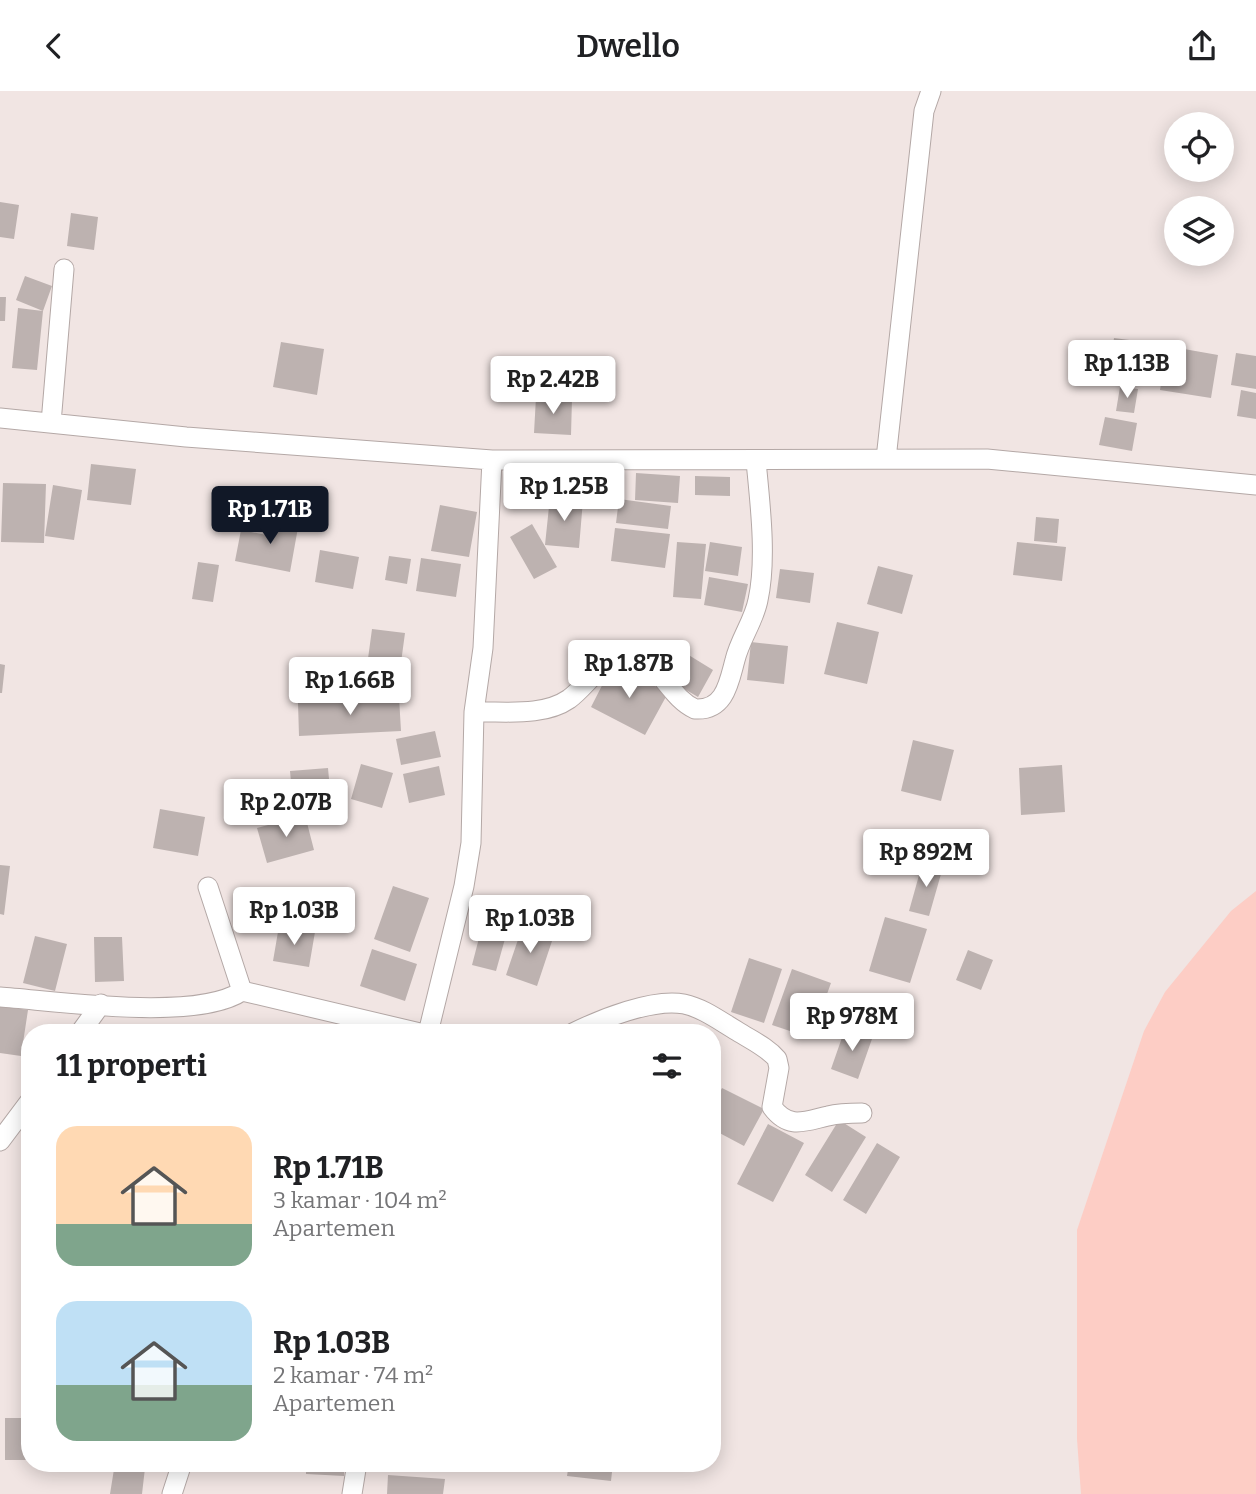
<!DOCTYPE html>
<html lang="id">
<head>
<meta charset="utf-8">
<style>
  :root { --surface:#fff; --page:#f6f6f6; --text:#202124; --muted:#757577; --accent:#111827 }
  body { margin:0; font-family:Bitter,serif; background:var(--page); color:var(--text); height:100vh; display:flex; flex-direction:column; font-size:26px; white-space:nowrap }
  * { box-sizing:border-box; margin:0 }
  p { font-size:23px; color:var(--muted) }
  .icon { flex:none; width:38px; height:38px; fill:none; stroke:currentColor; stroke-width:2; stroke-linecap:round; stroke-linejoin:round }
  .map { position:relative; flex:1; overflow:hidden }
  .side { position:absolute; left:21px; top:933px; width:700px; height:448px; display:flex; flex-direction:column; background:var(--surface); border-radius:28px; box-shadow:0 4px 18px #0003 }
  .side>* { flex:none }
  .buttons { position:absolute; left:1164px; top:21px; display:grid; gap:14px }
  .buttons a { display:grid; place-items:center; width:70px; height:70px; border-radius:50%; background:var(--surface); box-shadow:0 4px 18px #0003; font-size:35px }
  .price { position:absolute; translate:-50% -60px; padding:0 16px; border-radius:7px; background:#fff; color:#222; font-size:23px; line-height:46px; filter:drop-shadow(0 2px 4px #0008) }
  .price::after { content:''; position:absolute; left:50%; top:42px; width:21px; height:16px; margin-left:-10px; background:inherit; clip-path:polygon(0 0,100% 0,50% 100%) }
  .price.current { background:var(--accent); color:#fff }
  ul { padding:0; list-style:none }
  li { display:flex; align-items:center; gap:21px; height:175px; padding:0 35px }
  li span { display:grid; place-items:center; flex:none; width:196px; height:140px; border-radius:21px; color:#555 }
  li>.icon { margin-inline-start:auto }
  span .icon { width:84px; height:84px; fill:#fffc; stroke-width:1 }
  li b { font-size:30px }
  h2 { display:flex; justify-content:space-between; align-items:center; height:84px; padding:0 35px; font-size:30px }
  header { display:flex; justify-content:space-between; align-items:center; height:91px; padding:0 35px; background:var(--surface); font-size:32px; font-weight:600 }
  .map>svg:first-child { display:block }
  .green { fill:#fdcdc5 }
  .building { fill:#bdb2b0 }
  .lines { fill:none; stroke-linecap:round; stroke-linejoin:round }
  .minor-casing { stroke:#b4a8a6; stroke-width:21 }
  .minor { stroke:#fff; stroke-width:19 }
</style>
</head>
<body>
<header><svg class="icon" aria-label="back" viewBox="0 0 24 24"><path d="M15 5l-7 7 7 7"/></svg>Dwello<svg class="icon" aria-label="share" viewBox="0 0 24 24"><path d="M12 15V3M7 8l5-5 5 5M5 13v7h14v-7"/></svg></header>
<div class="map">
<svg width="1256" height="1403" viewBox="0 0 1256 1403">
  <rect width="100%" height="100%" fill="#f1e5e3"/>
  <path class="green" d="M1256 800V1403H1081L1077 1348V1139L1144 940 1165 901 1231 820Z"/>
  <path class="building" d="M0 111 19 114 14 148 0 146Z
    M71 122 98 126 94 159 67 155Z
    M25 185 52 195 43 220 16 209Z
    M0 206H6L5 230H0Z
    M18 217 43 220 37 279 12 277Z
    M1114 247 1137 250 1132 284 1109 280Z
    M281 251 324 258 317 304 273 296Z
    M1167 255 1218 264 1211 307 1160 299Z
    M1236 262 1256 265V298L1231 294Z
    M1120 296 1138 298 1134 322 1116 320Z
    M1241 299 1256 302V328L1237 325Z
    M536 306 572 308 571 344 534 342Z
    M1105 326 1137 332 1132 360 1099 354Z
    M91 373 136 378 131 414 87 409Z
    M636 382 680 385 678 412 635 409Z
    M695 385 730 386V405L695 404Z
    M3 392 46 393 44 452 1 451Z
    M53 394 82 399 74 449 45 445Z
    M550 406 583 409 579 457 545 454Z
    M619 408 671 415 668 438 616 432Z
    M440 414 477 421 469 466 431 460Z
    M271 425 299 431 290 481 235 470 241 439 267 444Z
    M1036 426 1059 428 1057 452 1034 450Z
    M532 433 557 476 534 488 510 446Z
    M615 437 670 443 665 477 611 470Z
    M677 451 706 453 701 508 673 506Z
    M710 451 742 456 738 485 705 480Z
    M1017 451 1066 456 1062 490 1013 484Z
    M320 459 359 466 353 498 315 491Z
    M389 465 411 468 407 493 385 489Z
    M421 467 461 473 456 506 416 500Z
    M198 471 219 474 213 511 192 508Z
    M878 475 913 484 902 523 867 513Z
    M780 478 814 482 810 512 776 507Z
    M709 486 748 493 742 521 704 514Z
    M837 531 879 541 867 593 824 583Z
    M372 538 405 542 400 579 367 575Z
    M751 551 788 555 784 593 747 589Z
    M687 563 713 579 698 606 671 590Z
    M0 573 5 574 2 602H0Z
    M613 573 668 602 645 644 591 616Z
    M399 606 401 640 299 645 298 612Z
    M435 640 441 666 401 674 396 648Z
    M913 649 954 659 941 710 901 700Z
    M361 673 393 682 382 717 351 708Z
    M1062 674 1065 721 1021 724 1019 677Z
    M439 675 445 704 409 712 403 683Z
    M328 677 330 699 292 702 290 680Z
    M160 718 205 726 198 765 153 757Z
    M305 724 314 759 267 772 257 737Z
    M923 770 943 776 929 825 909 820Z
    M0 774 10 775 4 824 0 823Z
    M393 795 429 807 410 861 374 848Z
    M485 824 510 830 496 880 472 874Z
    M885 826 927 838 910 892 869 880Z
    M523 834 554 844 537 895 506 884Z
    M279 835 315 841 309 876 273 870Z
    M35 845 67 853 55 900 23 892Z
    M94 846H122L124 890 95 891Z
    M372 858 417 873 405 910 360 895Z
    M968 859 993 869 981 899 956 889Z
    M749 867 782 878 764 932 731 921Z
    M792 878 831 892 811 947 772 934Z
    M0 915 28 919 21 965 0 962Z
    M846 935 873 945 858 988 831 978Z
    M722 997 764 1018 744 1055 712 1038V1016Z
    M839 1029 866 1046 832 1101 805 1084Z
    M768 1033 804 1052 773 1111 737 1093Z
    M877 1052 900 1066 866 1123 843 1109Z
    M5 1327H30V1369H5Z
    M115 1372 145 1377 142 1403H110Z
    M306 1372H344V1385L306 1383Z
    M569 1372H613L611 1390 567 1385Z
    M388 1384 445 1388 443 1403H387Z"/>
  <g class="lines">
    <g class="minor-casing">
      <path id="minor" d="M0 327 186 346 492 369 987 368 1256 394
        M51 332 64 178
        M886 368 924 20 931 0
        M474 621C504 620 543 626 569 608 591 592 608 556 639 568 662 577 671 607 695 618 725 620 729 591 735 569 740 548 754 530 758 509 767 468 760 412 756 370
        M208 796 242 900 420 942
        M0 906C57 910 197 931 242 900
        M80 942 101 913
        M428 942 464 795 471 752 474 621 483 557 492 369
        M573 942C601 928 653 907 684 913 703 917 720 930 737 940 751 949 767 956 777 968L779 977 772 1016C789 1039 805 1030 828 1025 840 1022 851 1022 862 1022
        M0 1050 30 1010
        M172 1403 182 1372
        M352 1403 357 1372"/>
    </g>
    <use href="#minor" class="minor"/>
  </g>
</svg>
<div class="buttons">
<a><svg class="icon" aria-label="locate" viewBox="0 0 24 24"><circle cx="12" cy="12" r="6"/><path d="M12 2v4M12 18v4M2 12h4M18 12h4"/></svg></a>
<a><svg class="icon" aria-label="layers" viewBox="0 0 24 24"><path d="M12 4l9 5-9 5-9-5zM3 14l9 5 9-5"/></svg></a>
</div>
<b class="price" style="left:1127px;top:309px">Rp 1.13B</b>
<b class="price" style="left:553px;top:325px">Rp 2.42B</b>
<b class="price" style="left:564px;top:432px">Rp 1.25B</b>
<b class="price current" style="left:270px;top:455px">Rp 1.71B</b>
<b class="price" style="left:629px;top:609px">Rp 1.87B</b>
<b class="price" style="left:350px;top:626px">Rp 1.66B</b>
<b class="price" style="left:286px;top:748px">Rp 2.07B</b>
<b class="price" style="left:926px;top:798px">Rp 892M</b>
<b class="price" style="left:294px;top:856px">Rp 1.03B</b>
<b class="price" style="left:530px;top:864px">Rp 1.03B</b>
<b class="price" style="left:852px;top:962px">Rp 978M</b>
<section class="side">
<h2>11 properti<svg class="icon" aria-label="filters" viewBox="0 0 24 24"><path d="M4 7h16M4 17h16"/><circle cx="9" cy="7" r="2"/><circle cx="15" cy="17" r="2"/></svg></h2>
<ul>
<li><span style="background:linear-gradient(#ffd9b3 70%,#7fa58c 0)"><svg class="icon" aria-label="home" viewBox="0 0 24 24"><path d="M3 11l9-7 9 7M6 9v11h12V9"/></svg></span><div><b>Rp 1.71B</b><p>3 kamar · 104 m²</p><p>Apartemen</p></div></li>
<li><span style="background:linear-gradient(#bfe0f5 60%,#7fa58c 0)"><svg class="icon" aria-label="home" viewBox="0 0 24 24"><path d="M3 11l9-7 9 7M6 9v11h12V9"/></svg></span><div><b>Rp 1.03B</b><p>2 kamar · 74 m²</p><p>Apartemen</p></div></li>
</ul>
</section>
</div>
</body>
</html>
